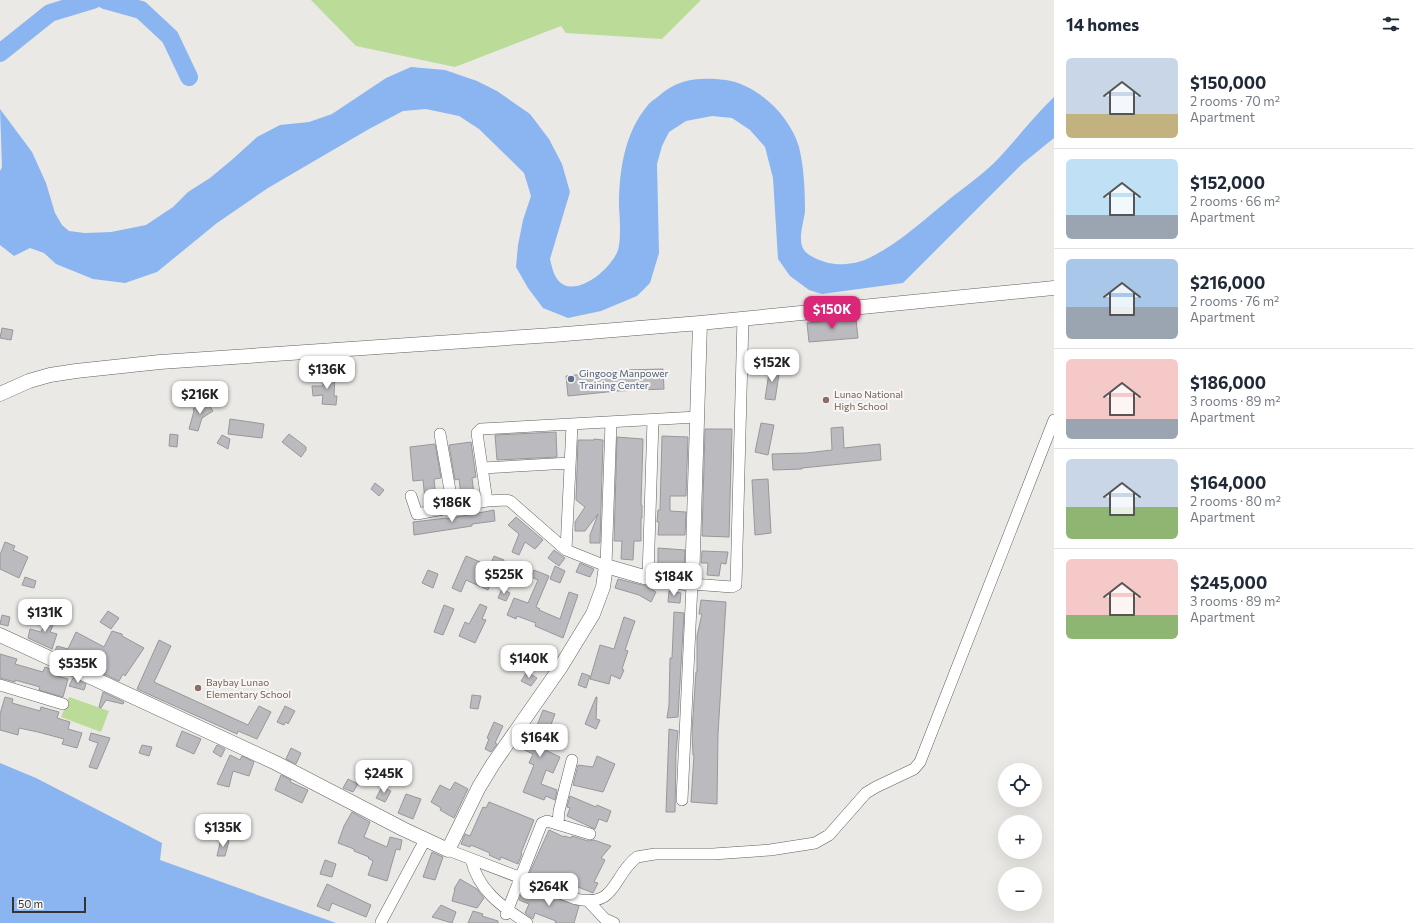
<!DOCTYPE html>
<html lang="en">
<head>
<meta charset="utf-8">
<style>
  :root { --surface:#fff; --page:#f2f2f3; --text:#1f2937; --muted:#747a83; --line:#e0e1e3; --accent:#db2777 }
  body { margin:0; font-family:Commissioner,sans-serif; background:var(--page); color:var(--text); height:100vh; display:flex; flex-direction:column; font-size:15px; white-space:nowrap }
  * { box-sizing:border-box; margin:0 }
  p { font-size:13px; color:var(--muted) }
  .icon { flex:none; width:22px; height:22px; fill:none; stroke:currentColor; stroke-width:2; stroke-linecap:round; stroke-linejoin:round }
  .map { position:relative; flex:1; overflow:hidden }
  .sheet { display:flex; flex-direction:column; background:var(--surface); width:360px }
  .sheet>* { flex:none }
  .controls { position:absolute; left:998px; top:763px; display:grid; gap:8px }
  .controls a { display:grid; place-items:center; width:44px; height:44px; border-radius:50%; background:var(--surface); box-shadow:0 4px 16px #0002; font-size:20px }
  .scale { position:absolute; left:12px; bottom:10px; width:74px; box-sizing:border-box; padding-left:4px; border:2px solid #353433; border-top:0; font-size:11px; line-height:14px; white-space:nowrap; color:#353433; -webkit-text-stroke:3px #f8f6f3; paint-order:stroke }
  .price { position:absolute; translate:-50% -34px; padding:0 9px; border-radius:8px; background:#fff; color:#222; font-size:13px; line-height:26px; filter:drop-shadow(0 1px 2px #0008) }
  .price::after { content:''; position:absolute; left:50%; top:24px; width:12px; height:9px; margin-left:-6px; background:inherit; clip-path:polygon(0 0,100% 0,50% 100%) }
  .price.active { background:var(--accent); color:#fff }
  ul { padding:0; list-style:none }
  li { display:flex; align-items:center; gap:12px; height:100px; padding:0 12px }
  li+li { border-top:1px solid var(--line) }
  li span { display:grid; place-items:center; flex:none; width:112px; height:80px; border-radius:6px; color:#555 }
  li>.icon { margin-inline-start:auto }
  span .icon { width:48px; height:48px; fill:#fffc; stroke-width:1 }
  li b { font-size:17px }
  h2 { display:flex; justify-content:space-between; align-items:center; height:48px; padding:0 12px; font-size:17px }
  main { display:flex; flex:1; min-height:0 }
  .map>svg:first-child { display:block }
  .green { fill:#bbdb99 }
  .water { fill:#8ab5f1 }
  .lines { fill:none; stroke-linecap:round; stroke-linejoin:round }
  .river { stroke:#8ab5f1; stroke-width:18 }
  .building { fill:#bbbbbf; stroke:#98989b }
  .minor-casing { stroke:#62605d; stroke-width:12 }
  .tertiary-casing { stroke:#62605d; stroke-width:15 }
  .minor { stroke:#fff; stroke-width:11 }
  .tertiary { stroke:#fff; stroke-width:14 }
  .service-dot { fill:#5c6f8a; stroke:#f8f6f3; stroke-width:1.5 }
  .education-dot { fill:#8d6e63; stroke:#f8f6f3; stroke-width:1.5 }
  .labels { text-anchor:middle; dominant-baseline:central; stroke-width:4; stroke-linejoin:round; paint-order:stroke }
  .service-label { font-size:10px; fill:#4e5e75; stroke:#f8f6f3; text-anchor:start }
  .education-label { font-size:10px; fill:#785e54; stroke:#f8f6f3; text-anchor:start }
</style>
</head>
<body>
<main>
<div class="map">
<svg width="1054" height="923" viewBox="0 0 1054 923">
  <rect width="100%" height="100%" fill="#ebe9e5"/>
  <path class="green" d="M311 0H701L662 39 566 33 561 26 455 67 356 46Z
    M69 697 109 711 101 732 61 717Z"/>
  <path class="water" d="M411 67 445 70 477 81 497 91 530 114 549 139 562 164 570 192 550 259C552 268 555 281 564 285 583 293 612 267 618 250 621 240 620 219 619 207 619 172 624 133 648 105 651 101 657 98 661 94 681 78 700 77 726 80 758 85 790 116 799 147 804 167 805 191 805 211 804 222 797 240 804 250 810 258 826 263 835 264 846 265 859 263 869 258 900 243 926 218 952 197 966 186 980 176 993 164 1014 143 1032 118 1054 97V138L1022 164 903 283 822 294 809 290 790 276 778 259 773 178 765 147 750 130 732 118 712 116 686 121 669 132 662 146 657 164 659 253 650 283 637 296 601 311 568 318 543 308 528 288 516 267 518 245 523 220 531 196 524 173 479 129 459 116 426 109 403 111 369 129 268 188 217 223 157 272 125 283 93 279 56 264 44 253 30 248 14 256 0 245V171L2 167 0 109 32 152 46 183 55 213 62 225 69 231 85 233 111 232 146 225 173 207 188 192 210 178 234 158 257 137 280 125 309 122 332 114 386 78Z
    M0 763 36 778 162 843 160 860 336 923H0Z"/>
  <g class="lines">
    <path class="river" d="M105 0 141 10 170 37 189 77
      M0 53 50 13 93 0"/>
  </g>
  <path class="building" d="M856 319 858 338 809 342 807 323Z
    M2 328 13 330 11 340 0 338Z
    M770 366 780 368 775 400 765 399Z
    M663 369 664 389 617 391 568 396 566 376 623 370Z
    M323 374H335L334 396H337L336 405 322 404 323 395 313 396 312 386H323Z
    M206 401 213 411 202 418 198 431 189 429 194 411 193 409Z
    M230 419 264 424 262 438 228 434Z
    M761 423 774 425 768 455 755 452Z
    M843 427 844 448 880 444 881 460 802 468V469L773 470 772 454 806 453 832 450 831 428Z
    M705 429H732L729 537 702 536Z
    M556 432 557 457 497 460 495 435Z
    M170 434 178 435 177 447 169 446Z
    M289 434 306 447V450L301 457 282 442Z
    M222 435 230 439 228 449 217 443Z
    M662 436 688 437 686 496H670V511L686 512 685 535H658L659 522H657L658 510H660Z
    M617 437 643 439 641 505H642V518H641V541H634L633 560 621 559 622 541H614Z
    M594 439 603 440 600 543H590V535L598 514 585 531H575V522L585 507 576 500 578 440H594Z
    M471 442 476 477 472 478 474 494 461 495 459 479 455 480 449 445Z
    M435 444 441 478 434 479 436 499 425 500 423 480 413 481 410 447Z
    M768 479 771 533 755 535 752 480Z
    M375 483 384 490 379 496 371 489Z
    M494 510 495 521 472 524V526L414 535 413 522 447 518V519Z
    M516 517 543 540 535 549 525 542 519 555 512 552 519 534 508 525Z
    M5 542 15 546 13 550 28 557 19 578 0 569V555Z
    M658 548 685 550 684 567H658Z
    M554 550 565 558 559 566 548 558Z
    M702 551 728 552 726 564 721 563 719 576 707 575 708 563H701Z
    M466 556 490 566 494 556 504 560 500 570 498 569 488 590 466 580 461 592 452 588Z
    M580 563 594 569 590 577 576 572Z
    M555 566 565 571 560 583 550 579Z
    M428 570 438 574 433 588 422 583Z
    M534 570 549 576 536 607 540 609 539 610 560 619 569 592 578 595 563 638 535 626 536 623 517 616 516 619 507 615 514 598 528 603 538 580 531 577Z
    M25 577 36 581 34 588 22 585Z
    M618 579 646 586 656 592 651 602 639 595 615 588Z
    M502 589 510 593 506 601 498 598Z
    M669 591 681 593 680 603 668 602Z
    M701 600 726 602 718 734 717 804 691 802 694 755H693L692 731 696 672H697V636L702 614H699Z
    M480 604 487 607 482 619 486 620 475 643 459 636 465 622 469 624Z
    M444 605 454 609 443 635 434 632Z
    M108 611 119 618 111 629 100 622Z
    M674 612 684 613 678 717 667 718 669 705 670 658H672Z
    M49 613 57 616 50 632 57 634 52 649 28 638 30 629 41 632Z
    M2 615 10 617 8 626 0 624Z
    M624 617 635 621 625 650 628 651 622 669 624 670 620 679 611 675 609 684 590 679 600 645 614 649Z
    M112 631 122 634V636L144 648 125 676 123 674 119 681 55 651 57 646 68 649 76 632 104 647Z
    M159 640 171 646 154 682 248 725 259 706 271 712 257 739 238 731 237 734 137 689Z
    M540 646 546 651 538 661 539 662 529 667 525 658 533 655Z
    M0 654 17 659 15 664 43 672 45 667 54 670 53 675 68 679 63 697 39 690 40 687 15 680V682L0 678Z
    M527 672 537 678 531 686 521 681Z
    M582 673 590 676 586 688 578 685Z
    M73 678 86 684 84 690 69 686Z
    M103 692 124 702 123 704 106 700 101 708 99 707Z
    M472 695 481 696 478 709 470 708Z
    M5 697 13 699 12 703 40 711 41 707 59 712 57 718 70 722 68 729 82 733 77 748 62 744 64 739 38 732 19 728 18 735 0 730V714Z
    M596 697H597L596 719 600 720 596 729 585 724Z
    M285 706 295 711 288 724 286 722 284 725 277 722Z
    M543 710 555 714 548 733 550 734 543 749 560 757 553 773 546 770 541 784 557 790 555 800 546 796 544 800 523 792 534 765 529 763 533 754 518 747 522 738 529 741 535 728H536Z
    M494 722 503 726 495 743 497 744 491 752 485 749 489 739 487 738Z
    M669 729 678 731 676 752 675 812H666Z
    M182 731 201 739 194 754 176 746Z
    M91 733 110 738 97 769 89 767 98 743 89 740Z
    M142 745 152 747 149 756 139 753Z
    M217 745 225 749 221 757 213 752Z
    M291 748 301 753 296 764 286 759Z
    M230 755 240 760 242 756 254 762 249 776 233 771 229 787 217 784Z
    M597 756 615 764 603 792 573 785 578 765 593 767Z
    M281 775 291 780 290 782 308 790 302 803 275 790Z
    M348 779 358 784 353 792 343 788Z
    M455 782 468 789 454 818 440 810 441 808 431 802 440 785 450 790Z
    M382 787 391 791 385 802 376 798Z
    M406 794 421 799 413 819 398 813Z
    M570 796 596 807 597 805 611 811 607 822 599 819 595 829 567 816 570 808 567 807Z
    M489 802 534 820 521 853 522 854 518 864 501 857 500 860 489 855 490 853 471 845 470 847 461 844 465 834 470 836 483 807 486 808Z
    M352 812 370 822 364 837 387 847 390 837 402 840 400 850 396 849 387 881 368 875 373 861 368 858 369 857 354 851V849L338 843 344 826Z
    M549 830 564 837V836L571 838 572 836 588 841 594 840 611 846 601 858 605 860 594 882 598 883 593 893 573 885 571 890 529 874Z
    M221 839 229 841 225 856H217Z
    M432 852 443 857 435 880 423 877Z
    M325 860 336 864 332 877 320 874Z
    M460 879 477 889 484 898 477 908 452 901 455 889H454Z
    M327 884 371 905 366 917 332 903 329 911 317 906Z
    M524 887 579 906 574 923H555L556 921 535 913 533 919 525 913 529 904 519 900Z
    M441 905 456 912 452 923 432 917Z
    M473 911 483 914 482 916 498 921V923H468Z"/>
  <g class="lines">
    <g class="minor-casing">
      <path id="minor" d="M611 422 606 566 566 550 510 501 506 500 487 501 477 433 481 429 697 417
        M440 434 453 507
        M482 468 570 463
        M411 496 417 514 487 501
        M566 550 572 425
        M648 577 653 420
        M0 685 63 704
        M682 800 692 584 732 587 736 585 743 318
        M558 823 559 811 572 760
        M448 850 576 899C617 908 612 876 637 857L655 854H713L770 850 815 843 829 835 866 793 876 787 914 769 920 762 1054 420
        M471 859C478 890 501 906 527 923
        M589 902 605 919 614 923
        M506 914 542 823 547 821 590 834
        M381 922 425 840"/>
    </g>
    <g class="tertiary-casing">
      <path id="tertiary" d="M0 394 29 381 50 375 76 371 160 362 553 335 700 323 1054 288
        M0 635 276 763 403 829 448 850 479 787 493 764 560 668 593 614 603 587 606 566 644 577 692 584 700 323"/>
    </g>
    <use href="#minor" class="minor"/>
    <use href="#tertiary" class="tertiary"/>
  </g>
  <circle class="service-dot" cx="571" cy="379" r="4"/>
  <g class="education-dot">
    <circle cx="826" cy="400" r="4"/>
    <circle cx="198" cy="688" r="4"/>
  </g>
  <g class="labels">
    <g class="service-label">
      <text x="579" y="373">Gingoog Manpower<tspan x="579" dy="12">Training Center</tspan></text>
    </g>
    <g class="education-label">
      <text x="834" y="394">Lunao National<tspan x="834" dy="12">High School</tspan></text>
      <text x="206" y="682">Baybay Lunao<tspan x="206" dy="12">Elementary School</tspan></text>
    </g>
  </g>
</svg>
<div class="controls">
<a><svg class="icon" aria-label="locate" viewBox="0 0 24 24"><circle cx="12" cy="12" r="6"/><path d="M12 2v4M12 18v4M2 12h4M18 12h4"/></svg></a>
<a>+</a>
<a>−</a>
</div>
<div class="scale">50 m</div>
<b class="price active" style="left:832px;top:330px">$150K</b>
<b class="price" style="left:772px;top:383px">$152K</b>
<b class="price" style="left:327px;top:390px">$136K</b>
<b class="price" style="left:200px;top:415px">$216K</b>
<b class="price" style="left:452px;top:523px">$186K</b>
<b class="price" style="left:504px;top:595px">$525K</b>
<b class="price" style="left:674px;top:597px">$184K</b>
<b class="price" style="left:45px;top:633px">$131K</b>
<b class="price" style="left:529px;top:679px">$140K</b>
<b class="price" style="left:78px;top:684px">$535K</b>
<b class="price" style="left:540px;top:758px">$164K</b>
<b class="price" style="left:384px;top:794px">$245K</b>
<b class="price" style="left:223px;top:848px">$135K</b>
<b class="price" style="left:549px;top:907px">$264K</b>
</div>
<section class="sheet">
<h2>14 homes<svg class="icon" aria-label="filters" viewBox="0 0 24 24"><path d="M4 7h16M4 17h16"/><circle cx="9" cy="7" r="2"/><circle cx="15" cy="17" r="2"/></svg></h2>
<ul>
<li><span style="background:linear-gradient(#c9d6e8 70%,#c2b280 0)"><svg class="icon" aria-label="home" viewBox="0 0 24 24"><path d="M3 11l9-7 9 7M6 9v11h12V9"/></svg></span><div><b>$150,000</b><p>2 rooms · 70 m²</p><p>Apartment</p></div></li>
<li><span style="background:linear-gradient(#bfe0f5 70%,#9aa5b1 0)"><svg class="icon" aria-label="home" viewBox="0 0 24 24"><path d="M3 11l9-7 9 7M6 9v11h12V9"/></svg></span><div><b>$152,000</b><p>2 rooms · 66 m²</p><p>Apartment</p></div></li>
<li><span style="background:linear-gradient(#a9c7e8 60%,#9aa5b1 0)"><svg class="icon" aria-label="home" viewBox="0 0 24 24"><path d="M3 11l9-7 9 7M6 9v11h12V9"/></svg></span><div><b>$216,000</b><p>2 rooms · 76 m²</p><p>Apartment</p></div></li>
<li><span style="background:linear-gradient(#f6c9c9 75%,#9aa5b1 0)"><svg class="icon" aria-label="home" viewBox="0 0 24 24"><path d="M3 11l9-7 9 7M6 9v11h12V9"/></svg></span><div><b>$186,000</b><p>3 rooms · 89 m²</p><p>Apartment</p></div></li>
<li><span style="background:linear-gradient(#c9d6e8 60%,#8fb573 0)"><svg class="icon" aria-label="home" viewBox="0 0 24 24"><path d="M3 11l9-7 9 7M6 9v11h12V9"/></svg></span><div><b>$164,000</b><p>2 rooms · 80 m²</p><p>Apartment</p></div></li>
<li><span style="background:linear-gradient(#f6c9c9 70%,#8fb573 0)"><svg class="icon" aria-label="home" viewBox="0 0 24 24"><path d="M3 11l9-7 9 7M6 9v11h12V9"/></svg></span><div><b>$245,000</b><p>3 rooms · 89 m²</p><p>Apartment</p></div></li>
</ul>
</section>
</main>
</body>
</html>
